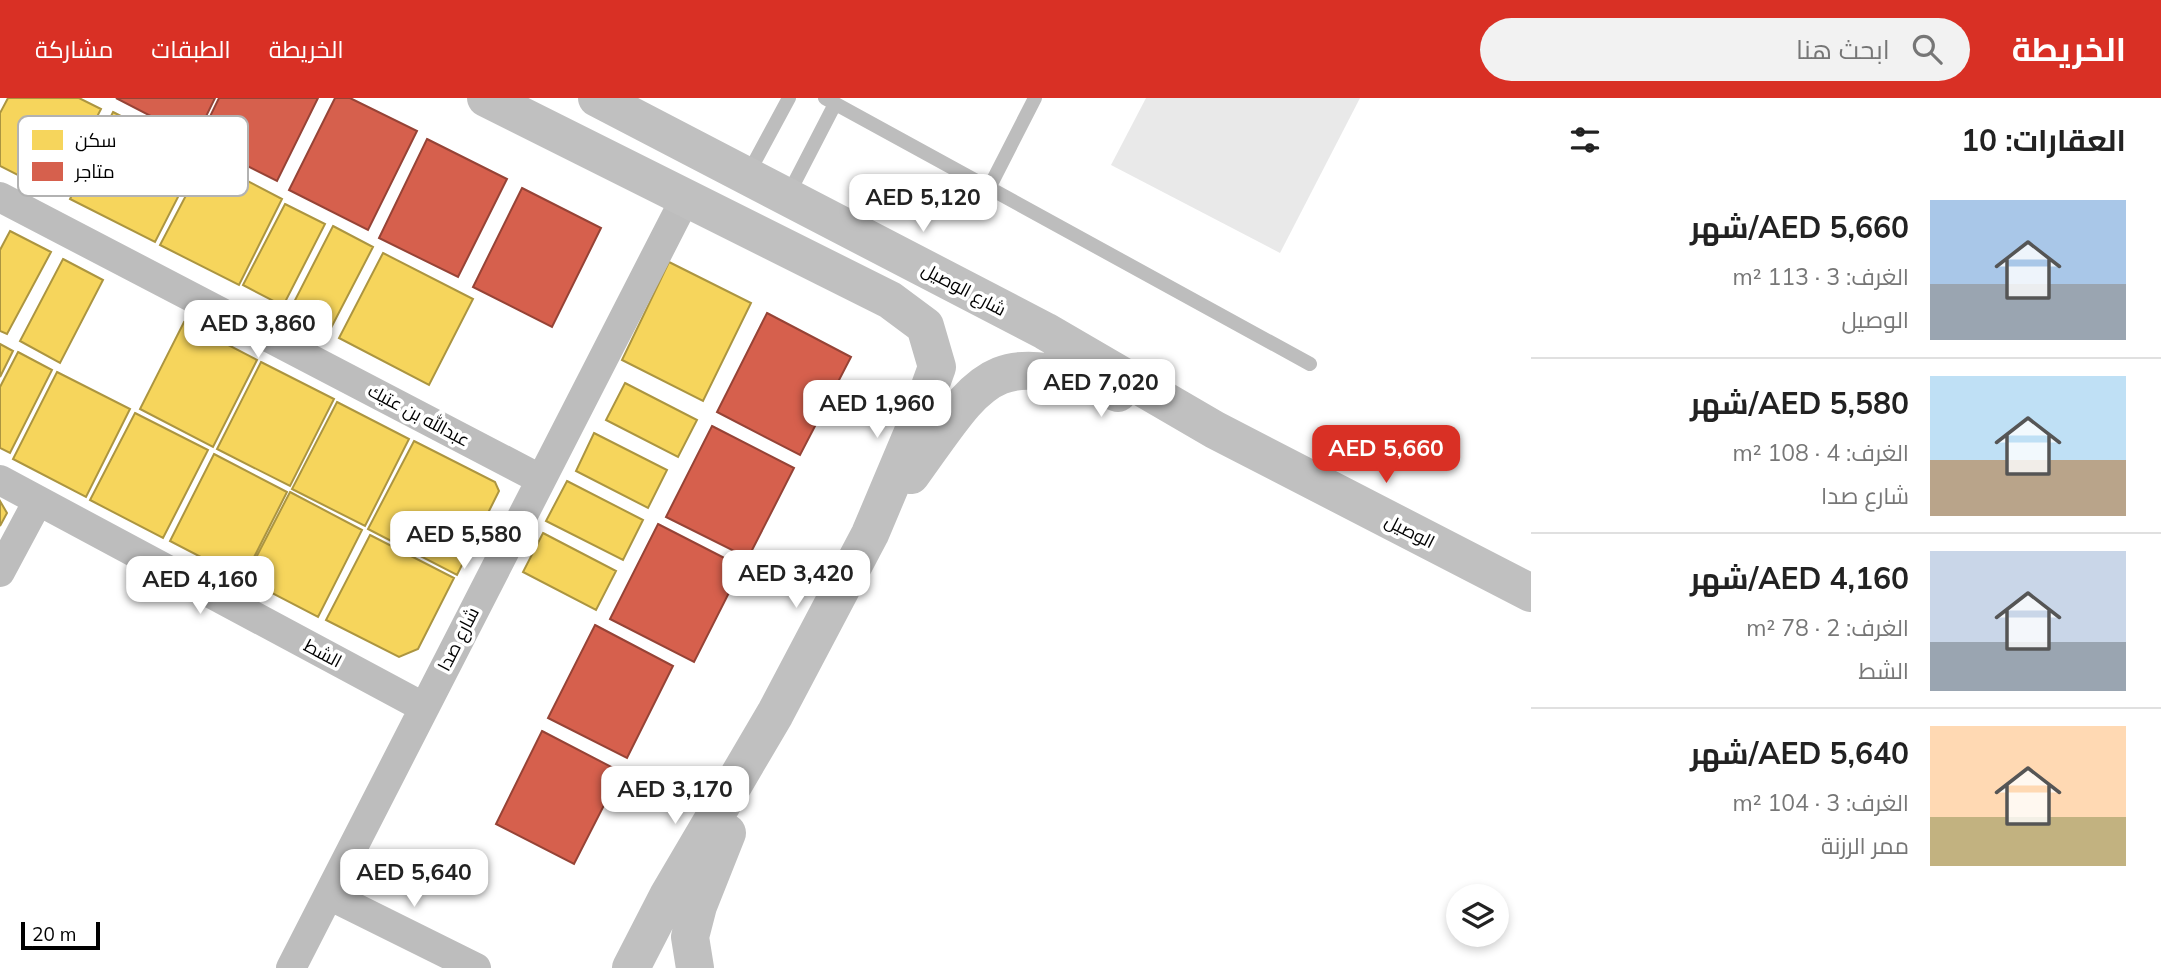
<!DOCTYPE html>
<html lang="ar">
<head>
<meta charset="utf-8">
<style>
  :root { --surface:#fff; --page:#f2f2f2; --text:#222; --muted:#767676; --line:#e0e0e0; --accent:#d93025 }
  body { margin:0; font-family:Mulish,Cairo,sans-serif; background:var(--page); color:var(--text); direction:rtl; height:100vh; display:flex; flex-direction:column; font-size:26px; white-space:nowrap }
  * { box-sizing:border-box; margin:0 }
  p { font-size:23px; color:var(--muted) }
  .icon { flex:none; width:38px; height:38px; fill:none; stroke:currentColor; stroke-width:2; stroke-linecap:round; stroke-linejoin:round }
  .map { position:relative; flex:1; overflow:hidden; direction:ltr }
  .drawer { display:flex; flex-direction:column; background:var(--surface); width:630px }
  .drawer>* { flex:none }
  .fabs { position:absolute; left:1446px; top:786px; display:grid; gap:14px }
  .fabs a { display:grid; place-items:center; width:63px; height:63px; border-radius:50%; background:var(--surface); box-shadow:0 4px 10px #0003; font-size:35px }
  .scale { position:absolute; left:21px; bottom:18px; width:79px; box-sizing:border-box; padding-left:7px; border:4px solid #000; border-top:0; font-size:19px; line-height:24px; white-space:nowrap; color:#000; -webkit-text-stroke:5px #fff; paint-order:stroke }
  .price { position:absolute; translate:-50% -60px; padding:0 16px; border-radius:14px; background:#fff; color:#222; font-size:23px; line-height:46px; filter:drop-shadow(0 2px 4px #0008) }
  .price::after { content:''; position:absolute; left:50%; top:42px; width:21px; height:16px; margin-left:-10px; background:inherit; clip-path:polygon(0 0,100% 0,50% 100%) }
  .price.active { background:var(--accent); color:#fff }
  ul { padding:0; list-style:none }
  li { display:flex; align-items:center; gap:21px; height:175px; padding:0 35px }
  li+li { border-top:2px solid var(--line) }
  li span { display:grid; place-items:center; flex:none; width:196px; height:140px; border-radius:0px; color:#555 }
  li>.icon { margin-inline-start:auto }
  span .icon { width:84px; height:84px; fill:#fffc; stroke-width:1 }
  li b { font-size:30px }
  h2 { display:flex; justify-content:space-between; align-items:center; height:84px; padding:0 35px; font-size:30px }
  header { display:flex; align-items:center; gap:42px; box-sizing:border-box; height:98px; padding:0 35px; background:var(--accent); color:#fff }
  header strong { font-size:33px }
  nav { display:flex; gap:38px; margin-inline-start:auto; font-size:24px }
  .search { width:490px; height:63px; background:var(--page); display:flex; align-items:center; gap:18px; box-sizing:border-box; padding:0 24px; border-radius:38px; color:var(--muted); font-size:26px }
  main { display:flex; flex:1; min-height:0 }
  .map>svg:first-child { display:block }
  .green { fill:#e9e9e9 }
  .homes { fill:#f6d55c; stroke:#ac9540; stroke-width:2 }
  .shops { fill:#d6604d; stroke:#964336; stroke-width:2 }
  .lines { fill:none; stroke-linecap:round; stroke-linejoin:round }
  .lane { stroke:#bdbdbd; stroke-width:14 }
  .street { stroke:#bdbdbd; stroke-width:30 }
  .secondary { stroke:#c0c0c0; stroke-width:38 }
  .labels { text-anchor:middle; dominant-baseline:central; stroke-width:7; stroke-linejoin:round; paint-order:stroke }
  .street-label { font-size:18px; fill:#000; stroke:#fff }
  .key { fill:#fff; stroke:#b2b2b2; stroke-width:2 }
  .key-label { font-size:19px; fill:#000 }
</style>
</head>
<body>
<header>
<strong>الخريطة</strong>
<div class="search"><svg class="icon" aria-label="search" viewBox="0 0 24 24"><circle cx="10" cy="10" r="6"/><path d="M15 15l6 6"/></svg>ابحث هنا</div>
<nav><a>الخريطة</a><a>الطبقات</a><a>مشاركة</a></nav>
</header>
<main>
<section class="drawer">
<h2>العقارات: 10<svg class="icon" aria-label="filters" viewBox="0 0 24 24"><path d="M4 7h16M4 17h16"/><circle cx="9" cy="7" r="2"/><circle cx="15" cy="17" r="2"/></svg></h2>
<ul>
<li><span style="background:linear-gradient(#a9c7e8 60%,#9aa5b1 0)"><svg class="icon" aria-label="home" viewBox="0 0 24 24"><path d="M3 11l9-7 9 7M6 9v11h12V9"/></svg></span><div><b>AED 5,660/شهر</b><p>الغرف: 3 · 113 m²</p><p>الوصيل</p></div></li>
<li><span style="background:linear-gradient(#bfe0f5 60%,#b9a48a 0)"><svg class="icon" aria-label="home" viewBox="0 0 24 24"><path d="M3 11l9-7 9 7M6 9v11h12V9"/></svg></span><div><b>AED 5,580/شهر</b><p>الغرف: 4 · 108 m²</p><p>شارع صدا</p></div></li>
<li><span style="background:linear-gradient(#c9d6e8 65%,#9aa5b1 0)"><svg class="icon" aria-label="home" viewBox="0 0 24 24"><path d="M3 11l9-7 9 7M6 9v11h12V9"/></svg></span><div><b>AED 4,160/شهر</b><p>الغرف: 2 · 78 m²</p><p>الشط</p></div></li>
<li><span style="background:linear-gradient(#ffd9b3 65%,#c2b280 0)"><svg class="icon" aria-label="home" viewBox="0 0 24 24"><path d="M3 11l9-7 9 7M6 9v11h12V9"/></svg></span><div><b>AED 5,640/شهر</b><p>الغرف: 3 · 104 m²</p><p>ممر الرزنة</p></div></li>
</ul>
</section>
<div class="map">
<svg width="1531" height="870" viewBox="0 0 1531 870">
  <rect width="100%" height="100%" fill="#fff"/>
  <path class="green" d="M1146 0H1360L1280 155 1111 67Z"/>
  <path class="homes" d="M8 0H79L101 11 57 97 0 68V15Z
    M113 14 199 58 155 144 70 101Z
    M205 61 282 101 239 187 160 147Z
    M285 106 325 126 283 208 243 187Z
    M333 128 373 149 331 230 291 210Z
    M10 133 51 154 7 236 0 233V152Z
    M383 155 473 201 429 287 339 240Z
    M63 161 103 182 60 265 20 243Z
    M669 164 751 205 703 303 622 262Z
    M184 224 257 262 213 349 140 311Z
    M0 246 13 253 0 279Z
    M18 254 52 272 10 355 0 350V289Z
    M261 264 334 301 290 388 217 351Z
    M57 274 130 311 86 399 13 361Z
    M625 285 697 322 678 359 606 322Z
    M337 304 409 341 365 428 292 391Z
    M135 315 208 352 163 440 90 402Z
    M594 335 667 372 648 410 576 373Z
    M414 343 495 384 499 393 457 477 368 431Z
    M214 356 287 394 243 481 170 443Z
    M567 383 643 422 623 462 546 423Z
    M290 394 362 432 318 519 245 481Z
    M0 403 7 415 0 428Z
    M543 435 616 473 596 512 523 474Z
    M370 437 454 480 418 551 399 559 326 522Z"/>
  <path class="shops" d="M116 0H215L195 41Z
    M219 0H318L277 83 198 43Z
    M335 0H350L417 33 368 132 289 92Z
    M427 41 507 81 458 179 379 140Z
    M522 90 601 130 552 229 473 189Z
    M767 215 851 259 800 357 717 314Z
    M712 328 794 370 748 460 666 419Z
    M658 426 742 469 694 564 610 521Z
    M595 527 673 568 627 660 548 620Z
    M542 633 621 674 574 766 496 726Z"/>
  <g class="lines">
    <path class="lane" d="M825 0 1310 266
      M748 76 789 0
      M988 92 1035 0
      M788 97 835 6"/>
    <path class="street" d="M0 99 540 381
      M0 382 423 609
      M0 474 38 403
      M329 797 476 870
      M291 870 685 101"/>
    <path class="secondary" d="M486 0 890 202 925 228 937 269 916 327 870 436 775 616 668 798 631 870
      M597 0 1045 233 1215 332 1531 495
      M911 377C983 277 991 247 1118 295
      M695 870 690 839 698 808 727 735"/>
  </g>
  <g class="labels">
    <g class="street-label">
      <text transform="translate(964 191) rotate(28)">شارع الوصيل</text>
      <text transform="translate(419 317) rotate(28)">عبدالله بن عتيك</text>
      <text transform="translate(1410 433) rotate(27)">الوصيل</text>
      <text transform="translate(458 541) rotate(-63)">شارع صدا</text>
      <text transform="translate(323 555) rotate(28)">الشط</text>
    </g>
  </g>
  <rect x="18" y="18" width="230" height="80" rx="10" class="key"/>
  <rect x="32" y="32" width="31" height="20" fill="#f6d55c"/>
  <rect x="32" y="64" width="31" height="19" fill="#d6604d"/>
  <g class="key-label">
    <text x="75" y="49">سكن</text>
    <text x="75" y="80">متاجر</text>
  </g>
</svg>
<div class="fabs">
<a><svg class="icon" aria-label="layers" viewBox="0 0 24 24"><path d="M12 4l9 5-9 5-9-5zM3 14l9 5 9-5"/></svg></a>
</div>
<div class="scale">20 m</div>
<b class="price" style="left:923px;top:136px">AED 5,120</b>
<b class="price" style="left:258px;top:262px">AED 3,860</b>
<b class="price" style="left:1101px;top:321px">AED 7,020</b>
<b class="price" style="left:877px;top:342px">AED 1,960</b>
<b class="price active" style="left:1386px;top:387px">AED 5,660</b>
<b class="price" style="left:464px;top:473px">AED 5,580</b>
<b class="price" style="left:796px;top:512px">AED 3,420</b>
<b class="price" style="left:200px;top:518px">AED 4,160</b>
<b class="price" style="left:675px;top:728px">AED 3,170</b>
<b class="price" style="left:414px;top:811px">AED 5,640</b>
</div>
</main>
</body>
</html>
